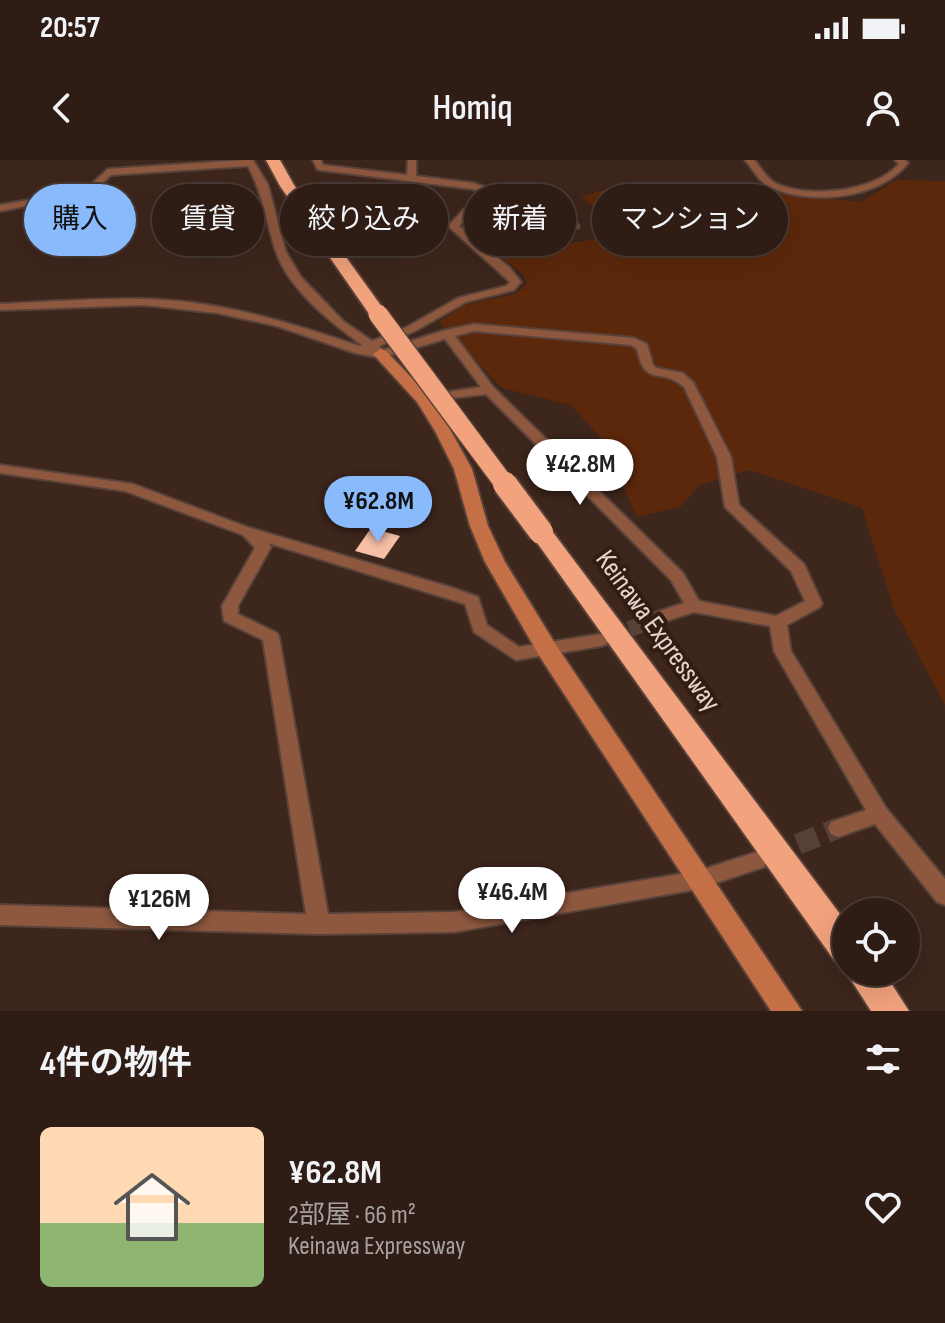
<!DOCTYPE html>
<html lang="ja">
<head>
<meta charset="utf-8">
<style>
  :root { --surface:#2e1c15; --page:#3a2922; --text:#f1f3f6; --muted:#a7a1a0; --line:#493a34; --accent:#89bafc }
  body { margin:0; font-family:"Sofia Sans Condensed","Noto Sans JP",sans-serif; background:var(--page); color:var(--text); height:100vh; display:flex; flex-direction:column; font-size:30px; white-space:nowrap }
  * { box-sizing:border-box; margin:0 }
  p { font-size:26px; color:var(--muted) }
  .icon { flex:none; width:44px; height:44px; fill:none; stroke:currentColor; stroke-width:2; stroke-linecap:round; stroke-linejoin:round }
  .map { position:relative; height:851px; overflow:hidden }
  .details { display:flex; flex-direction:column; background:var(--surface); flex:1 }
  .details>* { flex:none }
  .top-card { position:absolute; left:24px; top:24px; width:898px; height:72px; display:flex; gap:16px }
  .controls { position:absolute; left:832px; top:738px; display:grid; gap:16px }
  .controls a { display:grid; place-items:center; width:88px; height:88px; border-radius:50%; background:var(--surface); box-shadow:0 8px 32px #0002,0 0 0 2px var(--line); font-size:40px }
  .price { position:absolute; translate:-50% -68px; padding:0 18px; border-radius:28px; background:#fff; color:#222; font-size:26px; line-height:52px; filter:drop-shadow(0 2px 4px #0008) }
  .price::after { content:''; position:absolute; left:50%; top:48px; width:24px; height:18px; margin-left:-12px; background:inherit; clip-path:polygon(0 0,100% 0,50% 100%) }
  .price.selected { background:var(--accent); color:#111 }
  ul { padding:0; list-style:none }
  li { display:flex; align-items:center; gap:24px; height:200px; padding:0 40px }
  li span { display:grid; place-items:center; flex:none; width:224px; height:160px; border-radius:12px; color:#555 }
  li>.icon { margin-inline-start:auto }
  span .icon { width:96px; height:96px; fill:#fffc; stroke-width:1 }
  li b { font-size:34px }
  h2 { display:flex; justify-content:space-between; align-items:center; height:96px; padding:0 40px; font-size:34px }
  .chip { padding:0 28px; border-radius:36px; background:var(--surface); box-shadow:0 8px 32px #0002,0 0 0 2px var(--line); font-size:28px; line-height:72px }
  .chip.selected { background:var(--accent); color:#111 }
  .status { display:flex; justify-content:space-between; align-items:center; height:56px; padding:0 40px; background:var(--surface); direction:ltr }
  .status svg { height:22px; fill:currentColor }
  header { display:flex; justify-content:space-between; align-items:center; height:104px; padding:0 40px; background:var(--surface); font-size:36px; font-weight:600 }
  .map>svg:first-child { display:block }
  .green { fill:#5c280b }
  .building { fill:#f6bfa6 }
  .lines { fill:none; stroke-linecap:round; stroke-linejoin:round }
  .street-tunnel-far1 { stroke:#564037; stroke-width:16; stroke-dasharray:16 8; stroke-linecap:butt }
  .street-tunnel { stroke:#564037; stroke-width:21; stroke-dasharray:21 10; stroke-linecap:butt }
  .street-casing { stroke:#584239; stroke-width:4 }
  .secondary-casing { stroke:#584239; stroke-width:4 }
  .highway-casing { stroke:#584239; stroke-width:4 }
  .street { fill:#8e583f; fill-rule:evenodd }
  .secondary { fill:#c46f45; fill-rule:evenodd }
  .highway { fill:#f2a37d; fill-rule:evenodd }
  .highway-bridge-far1-casing { stroke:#584239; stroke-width:22; stroke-linecap:butt }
  .highway-bridge-casing { stroke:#584239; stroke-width:28; stroke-linecap:butt }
  .highway-bridge-far1 { stroke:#f2a37d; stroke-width:19 }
  .highway-bridge { stroke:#f2a37d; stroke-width:24 }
  .labels { text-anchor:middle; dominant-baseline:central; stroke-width:8; stroke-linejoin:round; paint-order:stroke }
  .street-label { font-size:28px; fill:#e6d6cf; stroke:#331d12 }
</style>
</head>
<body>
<div class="status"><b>20:57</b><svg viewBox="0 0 49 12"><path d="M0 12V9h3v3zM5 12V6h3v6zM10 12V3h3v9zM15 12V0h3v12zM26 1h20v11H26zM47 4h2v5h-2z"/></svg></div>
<header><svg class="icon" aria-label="back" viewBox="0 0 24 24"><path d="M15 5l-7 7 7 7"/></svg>Homiq<svg class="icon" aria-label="person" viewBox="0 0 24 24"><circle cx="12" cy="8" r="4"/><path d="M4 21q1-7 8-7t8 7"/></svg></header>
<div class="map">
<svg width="945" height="851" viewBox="0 0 945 851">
  <rect width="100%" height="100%" fill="#3d261c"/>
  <path class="green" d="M896 20 945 21V545L893 447 862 348 749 310 700 325 680 347 637 357 601 278 571 245 502 228 439 162 464 145 515 134 527 124 523 114 498 95 626 74 581 37 610 28 759 23 775 32 861 42Z"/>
  <path class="building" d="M371 368 400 376 384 399 355 391Z"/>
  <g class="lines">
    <path class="street-tunnel-far1" d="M607 478 666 455"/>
    <path class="street-tunnel" d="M769 696 838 668"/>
    <g class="street-casing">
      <path id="street" d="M245 0H253L268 25 286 92 301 117 343 161 372 181 407 167 458 138 506 126 510 122 448 66 464 49 485 40 486 33 472 29 320 10 317 9 313 0H321L323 5 407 15 408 0H416V16L473 23 494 30V39L539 38 544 41 539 44C506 45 483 40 459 66L461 68 569 54 579 66 578 68 482 85 510 108 521 122 514 130 466 142 415 171 379 186 383 190 442 171 474 164 634 178 647 184 653 205 657 208 683 213 693 222 731 297 739 345 804 404 822 443 820 447 787 465 791 491 886 648 945 719V745L937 742 875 664 838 677 831 674 828 668 831 662 866 650 774 491 770 466 694 452 666 461 660 459 658 455 660 451 684 443 671 420 486 234 427 241V235L481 227 445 179 381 198 355 193 277 166 217 153 144 145 0 150V144C47 142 95 138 142 139 217 140 289 162 359 186L362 185C329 161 288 129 275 89 266 60 262 32 248 6L111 15 91 34 0 51V45L85 30 108 9ZM564 59 567 64 476 80 466 73ZM474 171 631 185 637 189C645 229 661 206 684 227L717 297 725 347 791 411 805 441 776 456 699 441 683 413 493 227 455 176Z
        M745 0H754C761 7 766 18 775 23 809 39 874 32 899 4L895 0H905L908 3C880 39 810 46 770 27 759 22 753 9 745 0Z
        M0 305 133 324 247 367 453 428 478 437 487 465 519 487 601 474 607 476 609 480 607 484 601 486 516 500 474 472 465 444 268 383 271 387 238 446V454L277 473 279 477 328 754 454 752 698 711 757 692 764 695 767 701 764 707 698 729 454 772 319 774 0 765V745L306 754 263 480 224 461 222 446 255 388 243 375 125 331 0 313Z"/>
    </g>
    <g class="secondary-casing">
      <path id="secondary" d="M381 189 386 191 429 236 451 271 472 309 488 366 505 402 556 485 802 851H771L540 497 485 402 470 366 454 309 435 271 417 242 373 194Z"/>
    </g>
    <g class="highway-casing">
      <path id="highway" d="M266 0H280L294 25 387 154 384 158H372L280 26Z
        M541 365 549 367 846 762V805L834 800 533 377 530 372Z
        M846 812H884L909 851H871Z"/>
    </g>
    <use href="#street" class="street"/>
    <use href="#secondary" class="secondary"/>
    <use href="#highway" class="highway"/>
    <g class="highway-bridge-far1-casing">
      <path id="highway-bridge-far1" d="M378 154 506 326"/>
    </g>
    <g class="highway-bridge-casing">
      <path id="highway-bridge" d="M505 324 541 372"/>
    </g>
    <use href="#highway-bridge-far1" class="highway-bridge-far1"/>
    <use href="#highway-bridge" class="highway-bridge"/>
  </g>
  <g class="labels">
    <g class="street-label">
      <text transform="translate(658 471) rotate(54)">Keinawa Expressway</text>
    </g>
  </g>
</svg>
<div class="controls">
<a><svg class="icon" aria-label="locate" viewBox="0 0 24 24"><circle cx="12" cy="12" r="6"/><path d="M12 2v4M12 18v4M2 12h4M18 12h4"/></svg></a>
</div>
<b class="price" style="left:580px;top:347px">¥42.8M</b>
<b class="price selected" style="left:378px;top:384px">¥62.8M</b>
<b class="price" style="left:512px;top:775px">¥46.4M</b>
<b class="price" style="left:159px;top:782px">¥126M</b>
<div class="top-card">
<a class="chip selected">購入</a>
<a class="chip">賃貸</a>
<a class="chip">絞り込み</a>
<a class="chip">新着</a>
<a class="chip">マンション</a>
</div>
</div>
<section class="details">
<h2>4件の物件<svg class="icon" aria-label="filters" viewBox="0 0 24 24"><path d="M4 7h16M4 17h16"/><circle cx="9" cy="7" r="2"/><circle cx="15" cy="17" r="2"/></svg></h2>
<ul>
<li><span style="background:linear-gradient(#ffd9b3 60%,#8fb573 0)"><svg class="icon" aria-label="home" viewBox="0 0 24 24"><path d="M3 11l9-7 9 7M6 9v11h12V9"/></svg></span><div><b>¥62.8M</b><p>2部屋 · 66 m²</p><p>Keinawa Expressway</p></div><svg class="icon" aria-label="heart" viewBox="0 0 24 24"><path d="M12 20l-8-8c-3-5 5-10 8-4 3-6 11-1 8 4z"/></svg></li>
</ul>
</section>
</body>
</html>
